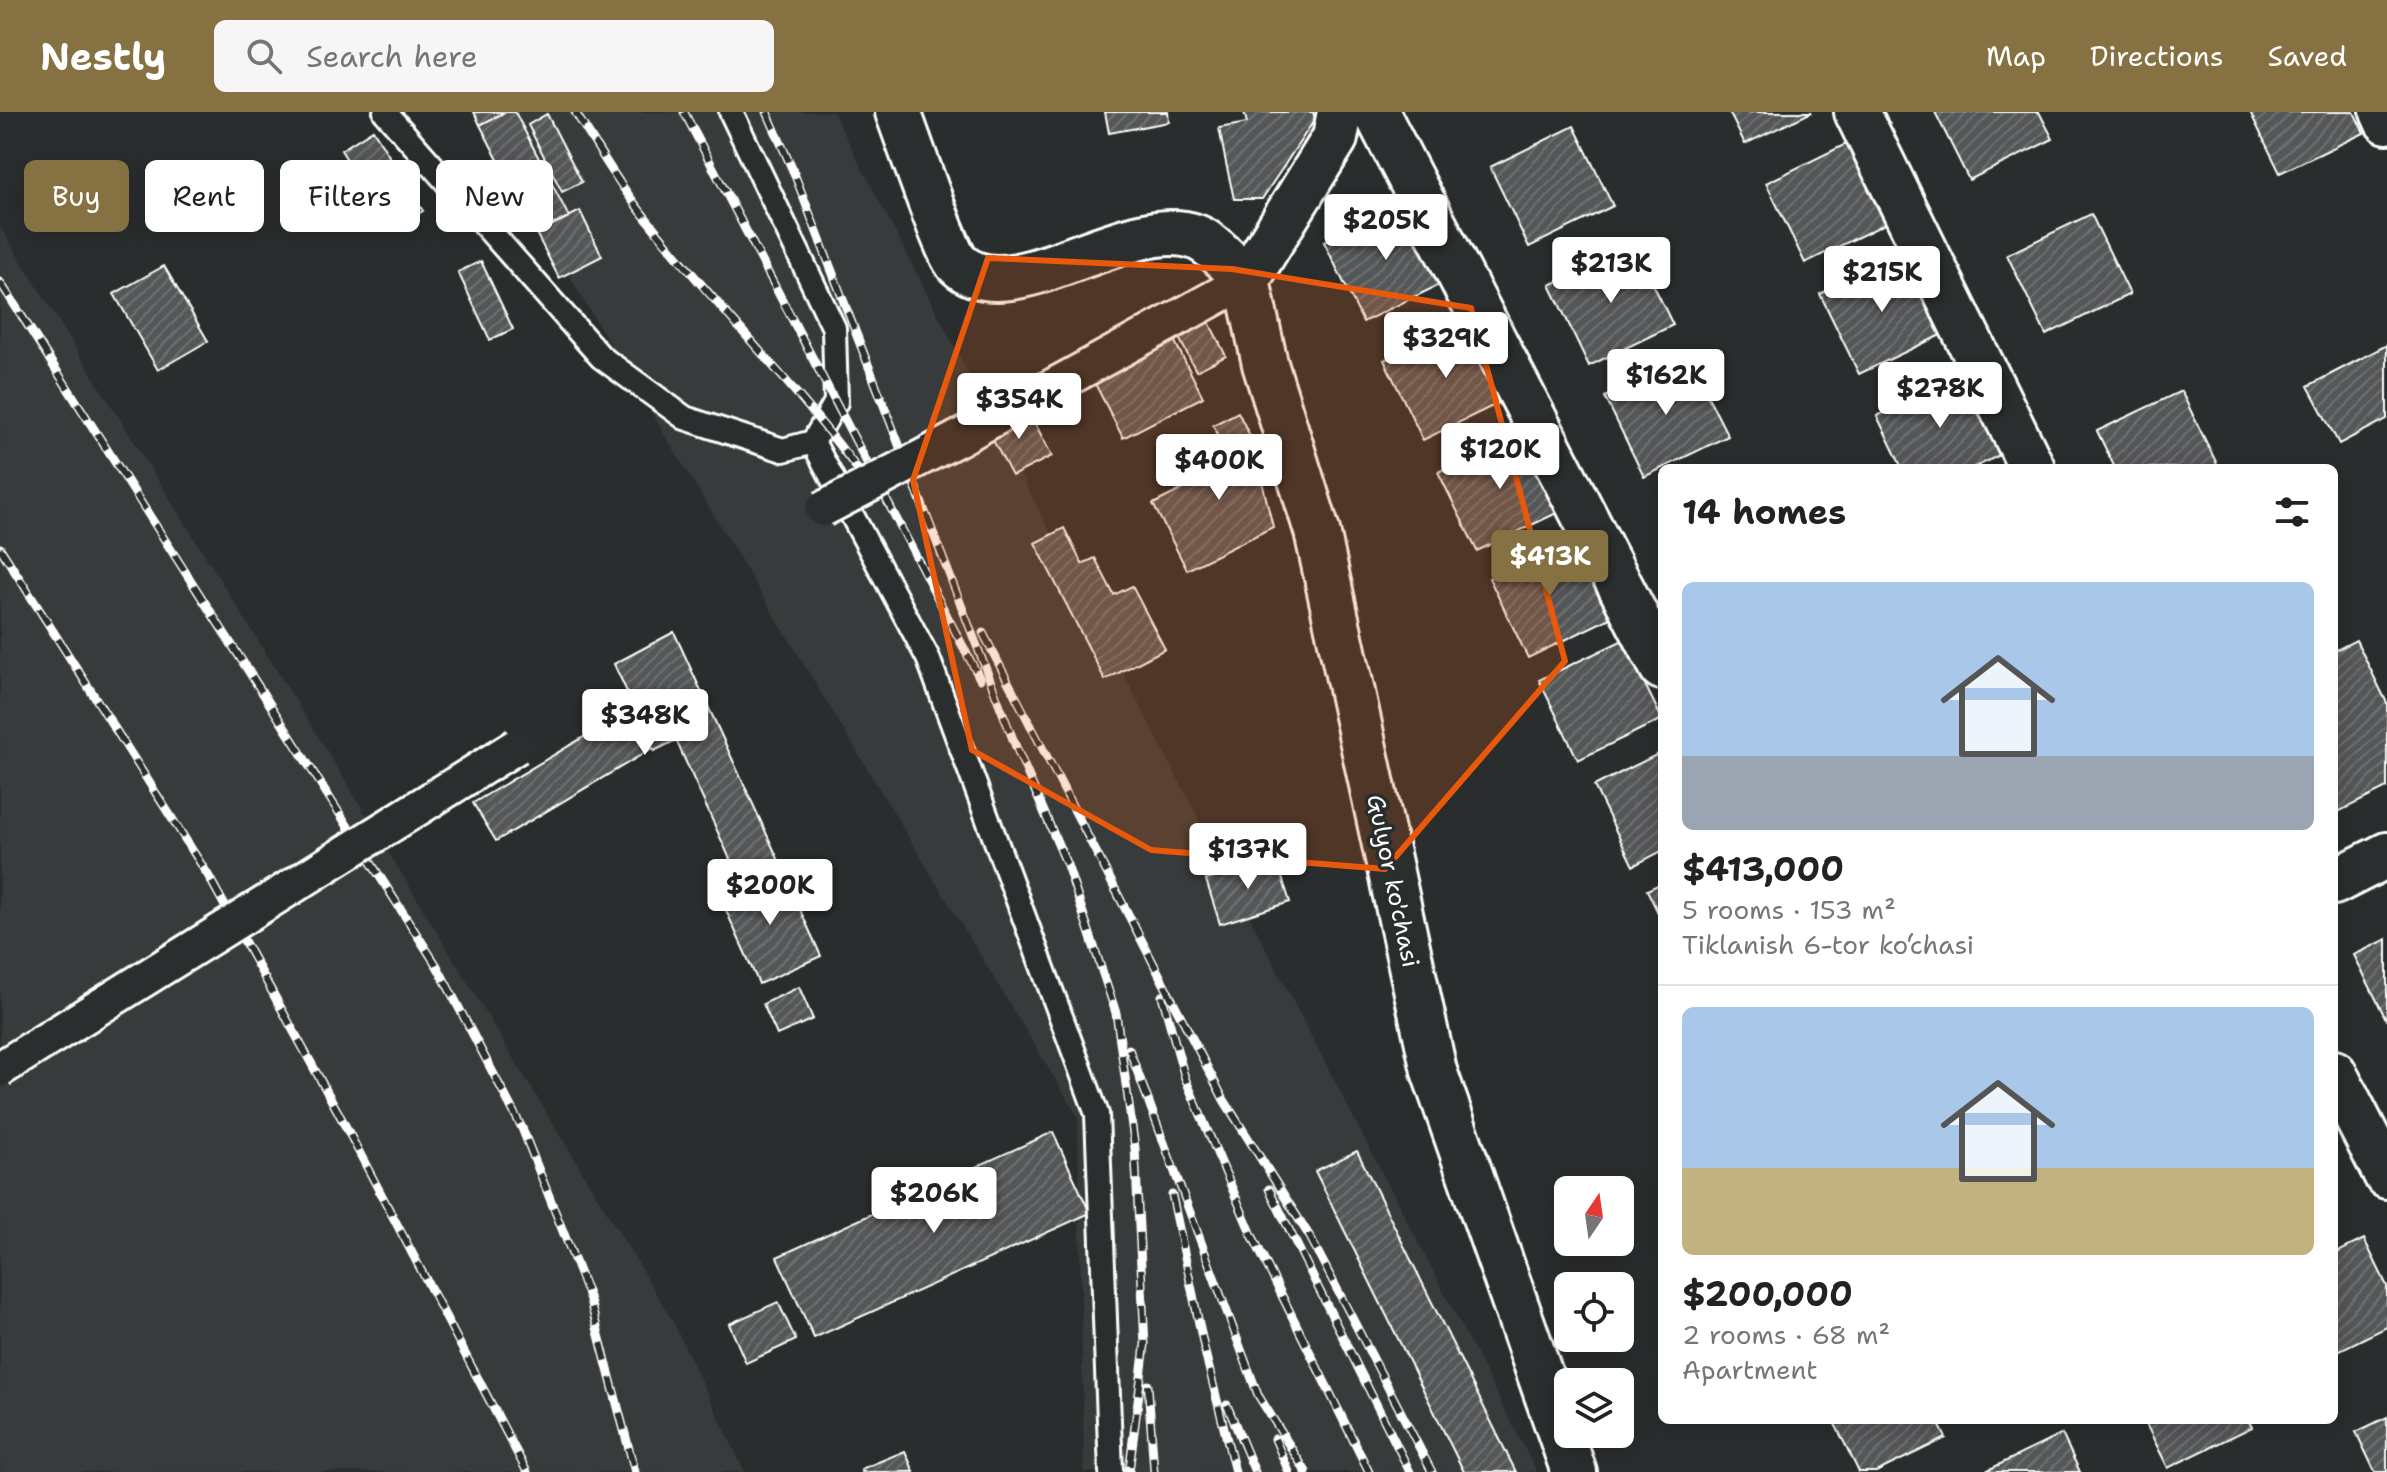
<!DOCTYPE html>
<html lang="en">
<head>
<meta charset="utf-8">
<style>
  :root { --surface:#fff; --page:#f6f6f6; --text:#222; --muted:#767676; --line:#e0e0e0; --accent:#857141 }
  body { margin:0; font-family:"Shantell Sans",sans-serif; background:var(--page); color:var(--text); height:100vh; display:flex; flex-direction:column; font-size:30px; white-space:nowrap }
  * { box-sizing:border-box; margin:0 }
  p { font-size:26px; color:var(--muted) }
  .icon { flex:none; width:44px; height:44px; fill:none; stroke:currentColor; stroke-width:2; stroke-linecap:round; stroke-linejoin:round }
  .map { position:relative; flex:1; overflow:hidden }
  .drawer { position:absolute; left:1658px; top:352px; width:680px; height:960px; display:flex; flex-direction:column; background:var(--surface); border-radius:12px; box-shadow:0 4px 20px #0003 }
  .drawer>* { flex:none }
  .guide { position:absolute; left:24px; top:48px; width:760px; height:72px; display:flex; gap:16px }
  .needle { width:52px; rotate:13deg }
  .fabs { position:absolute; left:1554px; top:1064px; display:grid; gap:16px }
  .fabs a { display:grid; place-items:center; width:80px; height:80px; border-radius:12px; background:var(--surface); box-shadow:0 4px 20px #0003; font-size:40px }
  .price { position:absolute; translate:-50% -68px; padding:0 18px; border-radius:8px; background:#fff; color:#222; font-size:26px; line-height:52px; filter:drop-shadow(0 2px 4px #0008) }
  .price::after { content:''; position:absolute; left:50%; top:48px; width:24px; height:18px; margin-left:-12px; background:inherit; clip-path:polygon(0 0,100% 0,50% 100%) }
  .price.on { background:var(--accent); color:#fff }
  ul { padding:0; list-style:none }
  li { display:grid; align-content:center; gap:16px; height:424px; padding:0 24px }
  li+li { border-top:2px solid var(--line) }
  li span { display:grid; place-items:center; height:248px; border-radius:12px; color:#555 }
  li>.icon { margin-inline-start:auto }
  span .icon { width:144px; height:144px; fill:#fffc; stroke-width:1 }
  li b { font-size:34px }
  h2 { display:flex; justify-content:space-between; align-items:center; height:96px; padding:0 24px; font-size:34px }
  .tag { padding:0 28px; border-radius:12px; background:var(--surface); box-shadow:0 4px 20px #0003; font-size:28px; line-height:72px }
  .tag.on { background:var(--accent); color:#fff }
  header { display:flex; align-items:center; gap:48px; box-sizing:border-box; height:112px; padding:0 40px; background:var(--accent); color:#fff }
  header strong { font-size:38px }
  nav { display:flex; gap:44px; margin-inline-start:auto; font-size:28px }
  .search { width:560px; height:72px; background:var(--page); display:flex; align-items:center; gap:20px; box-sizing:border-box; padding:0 28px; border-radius:12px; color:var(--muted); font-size:30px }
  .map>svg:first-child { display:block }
  .built { fill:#373a3b }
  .building { fill:url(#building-hatch); stroke:#fff; stroke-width:2 }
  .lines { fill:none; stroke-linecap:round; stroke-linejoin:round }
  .service-casing { stroke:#fff; stroke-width:28 }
  .pedestrian-casing { stroke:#fff; stroke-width:40 }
  .minor-casing { stroke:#fff; stroke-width:50 }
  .tertiary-casing { stroke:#fff; stroke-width:50 }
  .service { stroke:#2a2d2e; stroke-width:22 }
  .pedestrian { stroke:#2a2d2e; stroke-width:34 }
  .minor { stroke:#2a2d2e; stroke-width:44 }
  .tertiary { stroke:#2a2d2e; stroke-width:44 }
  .rail-casing { stroke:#fff; stroke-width:9 }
  .rail { stroke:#2a2d2e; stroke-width:6; stroke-dasharray:18; stroke-linecap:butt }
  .pedestrian-bridge-casing { stroke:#fff; stroke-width:40; stroke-linecap:butt }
  .pedestrian-bridge { stroke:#2a2d2e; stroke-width:34 }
  .marked { fill:#e8590c; fill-opacity:0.2; stroke:#e8590c; stroke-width:6; stroke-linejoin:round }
  .labels { text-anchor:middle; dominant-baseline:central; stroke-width:7; stroke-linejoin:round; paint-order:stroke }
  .street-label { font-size:24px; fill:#fff; stroke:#2a2d2e }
</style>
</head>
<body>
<header>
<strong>Nestly</strong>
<div class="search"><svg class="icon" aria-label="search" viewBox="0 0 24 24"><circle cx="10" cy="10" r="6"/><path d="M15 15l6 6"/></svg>Search here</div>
<nav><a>Map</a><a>Directions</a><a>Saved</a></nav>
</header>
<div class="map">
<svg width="2387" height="1360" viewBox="0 0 2387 1360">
  <defs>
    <pattern id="building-hatch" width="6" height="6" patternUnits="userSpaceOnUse" patternTransform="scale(2)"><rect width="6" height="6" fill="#555758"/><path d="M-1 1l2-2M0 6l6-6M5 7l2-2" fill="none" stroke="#6e7071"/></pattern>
  </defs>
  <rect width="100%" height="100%" fill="#2a2d2e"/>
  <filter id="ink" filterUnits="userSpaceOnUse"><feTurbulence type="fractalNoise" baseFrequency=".0125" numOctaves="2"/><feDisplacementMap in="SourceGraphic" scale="16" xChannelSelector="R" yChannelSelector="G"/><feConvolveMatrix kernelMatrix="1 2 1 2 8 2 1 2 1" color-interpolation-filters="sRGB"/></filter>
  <g filter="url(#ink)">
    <path class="built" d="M480 0H833L1537 1360H1084L1078 1005 582 186Z
      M0 115 334 650 671 1206 745 1360H0Z"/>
    <path class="building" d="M474 0H505L480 13Z
      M505 0H515L569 105 536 121 480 13Z
      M1105 0H1168L1169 10 1109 21Z
      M1244 0H1313L1315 7 1262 87H1234L1226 51 1219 16 1247 11Z
      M1729 0H1812L1745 32Z
      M1935 0H2039L2053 27 1969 68Z
      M2250 0H2354L2364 21 2280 61Z
      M547 2 582 70 562 80 528 13Z
      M1574 14 1613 94 1529 135 1490 55Z
      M373 18 423 99 391 118 341 38Z
      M1850 30 1889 110 1805 151 1766 71Z
      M1408 89 1447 169 1363 210 1324 130Z
      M580 99 602 144 559 166 536 121Z
      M2091 102 2130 182 2046 223 2007 143Z
      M1634 133 1673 213 1589 254 1550 173Z
      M1904 142 1943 222 1859 262 1820 182Z
      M481 149 513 217 490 228 458 160Z
      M164 154 208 229 158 258 114 182Z
      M1207 206 1226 244 1196 259 1177 222Z
      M1468 207 1507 287 1423 328 1384 248Z
      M1170 220 1203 285 1123 326 1089 260Z
      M2387 233V307L2339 332 2308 274Z
      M1688 245 1728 324 1644 365 1605 285Z
      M1961 263 2000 343 1973 356H1902L1877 304Z
      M2181 279 2219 356H2115L2097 319Z
      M1026 294 1052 344 1012 364 986 315Z
      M1238 300 1252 328 1273 415 1187 458 1153 392 1233 352 1213 313Z
      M1522 319 1561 399 1477 439 1438 360Z
      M1064 416 1082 452 1095 446 1114 483 1132 474 1165 537 1105 568 1035 431Z
      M1573 425 1612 505 1528 546 1489 466Z
      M674 520 779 749 739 767 676 628 654 639 653 636 496 729 473 691 634 595 614 552Z
      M1623 528 1662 607 1578 648 1539 568Z
      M2356 528 2387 591V676L2334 702V539Z
      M1662 640V739L1633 754 1594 674Z
      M1276 747 1290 790 1220 812 1206 768Z
      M782 758 821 844 759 872 720 785Z
      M1662 771V809L1647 778Z
      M2387 827V909L2354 843Z
      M799 875 813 907 777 923 763 892Z
      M1053 1020 1090 1101 814 1226 777 1145Z
      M1357 1039 1516 1360H1464L1315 1059Z
      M2364 1127 2387 1174V1215L2334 1241V1142Z
      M778 1190 796 1228 746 1251 729 1212Z
      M2387 1305V1360H2375L2356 1320Z
      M1833 1308H1937L1946 1326 1876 1360H1859Z
      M2144 1308H2248L2252 1315 2168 1356Z
      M2062 1322 2080 1360H1984Z
      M905 1339 914 1360H862L861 1357Z"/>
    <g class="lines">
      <g class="service-casing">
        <path id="service" d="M385 0 601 245 685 306 783 338 813 330
          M731 0 834 216 836 290 813 330 928 546 1097 1002 1111 1360"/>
      </g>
      <g class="pedestrian-casing">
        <path id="pedestrian" d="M957 327 1247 168"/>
      </g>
      <g class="minor-casing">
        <path id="minor" d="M898 0C907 24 947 142 958 152 1011 202 1127 100 1196 125 1214 132 1233 155 1247 168L1335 26 1340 0
          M1376 0 1662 555
          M1857 0 2032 356
          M2383 0 2387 9
          M2334 770 2387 743
          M2334 961 2387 1064"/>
      </g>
      <g class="tertiary-casing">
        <path id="tertiary" d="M1247 168 1265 252 1317 419 1434 959 1574 1360"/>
      </g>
      <use href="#service" class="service"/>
      <use href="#pedestrian" class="pedestrian"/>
      <use href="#minor" class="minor"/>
      <use href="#tertiary" class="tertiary"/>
      <g class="rail-casing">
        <path id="rail" d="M575 0C595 31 613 63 635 92 710 190 798 273 869 373
          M684 0 980 567
          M767 0 794 61 1016 635 1067 753 1116 901 1135 1036 1145 1233 1129 1360
          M0 170 437 854 522 1016 589 1185 635 1360
          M0 436 208 763 338 1000 527 1360
          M983 521 1224 988 1310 1125 1432 1360
          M1162 884 1185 966 1252 1123 1369 1360
          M1129 937 1258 1283 1306 1360
          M1269 1077 1410 1360
          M1172 1083 1205 1240 1235 1360
          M1148 1273 1154 1360
          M1227 1293 1255 1360
          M1275 1327 1289 1360"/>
      </g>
      <use href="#rail" class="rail"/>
      <g class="pedestrian-bridge-casing">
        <path id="pedestrian-bridge" d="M823 397 957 327
          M0 957 517 634"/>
      </g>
      <use href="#pedestrian-bridge" class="pedestrian-bridge"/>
    </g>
  </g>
  <path class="marked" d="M988 146 1232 157 1471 196 1565 549 1385 757 1151 738 972 638 913 368Z"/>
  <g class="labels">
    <g class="street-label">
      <text transform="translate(1393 769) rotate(78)">Gulyor ko'chasi</text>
    </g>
  </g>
</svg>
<div class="fabs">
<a><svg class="needle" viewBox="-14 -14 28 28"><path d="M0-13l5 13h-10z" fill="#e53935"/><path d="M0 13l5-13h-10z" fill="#767676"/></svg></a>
<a><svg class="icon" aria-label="locate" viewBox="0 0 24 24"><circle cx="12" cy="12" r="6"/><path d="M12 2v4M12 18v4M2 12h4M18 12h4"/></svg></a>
<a><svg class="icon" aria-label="layers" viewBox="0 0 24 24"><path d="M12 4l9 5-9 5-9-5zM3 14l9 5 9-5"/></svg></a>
</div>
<b class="price" style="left:1386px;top:150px">$205K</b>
<b class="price" style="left:1611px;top:193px">$213K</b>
<b class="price" style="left:1882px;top:202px">$215K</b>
<b class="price" style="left:1446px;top:268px">$329K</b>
<b class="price" style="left:1666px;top:305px">$162K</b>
<b class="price" style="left:1940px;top:318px">$278K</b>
<b class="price" style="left:1019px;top:329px">$354K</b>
<b class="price" style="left:1500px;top:379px">$120K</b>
<b class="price" style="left:1219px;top:390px">$400K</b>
<b class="price on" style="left:1550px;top:486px">$413K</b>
<b class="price" style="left:645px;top:645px">$348K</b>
<b class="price" style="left:1248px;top:779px">$137K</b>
<b class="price" style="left:770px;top:815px">$200K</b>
<b class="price" style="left:934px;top:1123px">$206K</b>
<div class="guide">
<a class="tag on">Buy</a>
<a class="tag">Rent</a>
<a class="tag">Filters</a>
<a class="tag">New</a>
</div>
<section class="drawer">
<h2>14 homes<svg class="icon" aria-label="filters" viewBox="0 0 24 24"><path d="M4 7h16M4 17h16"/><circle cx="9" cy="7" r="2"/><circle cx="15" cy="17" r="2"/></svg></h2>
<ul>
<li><span style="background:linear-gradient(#a9c7e8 70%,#9aa5b1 0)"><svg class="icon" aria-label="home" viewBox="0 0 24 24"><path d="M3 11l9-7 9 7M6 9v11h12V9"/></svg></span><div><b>$413,000</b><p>5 rooms · 153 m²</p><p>Tiklanish 6-tor ko‘chasi</p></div></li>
<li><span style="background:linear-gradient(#a9c7e8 65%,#c2b280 0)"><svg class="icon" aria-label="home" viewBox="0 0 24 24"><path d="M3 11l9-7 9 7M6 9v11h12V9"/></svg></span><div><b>$200,000</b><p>2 rooms · 68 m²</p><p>Apartment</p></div></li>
</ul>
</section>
</div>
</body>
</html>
